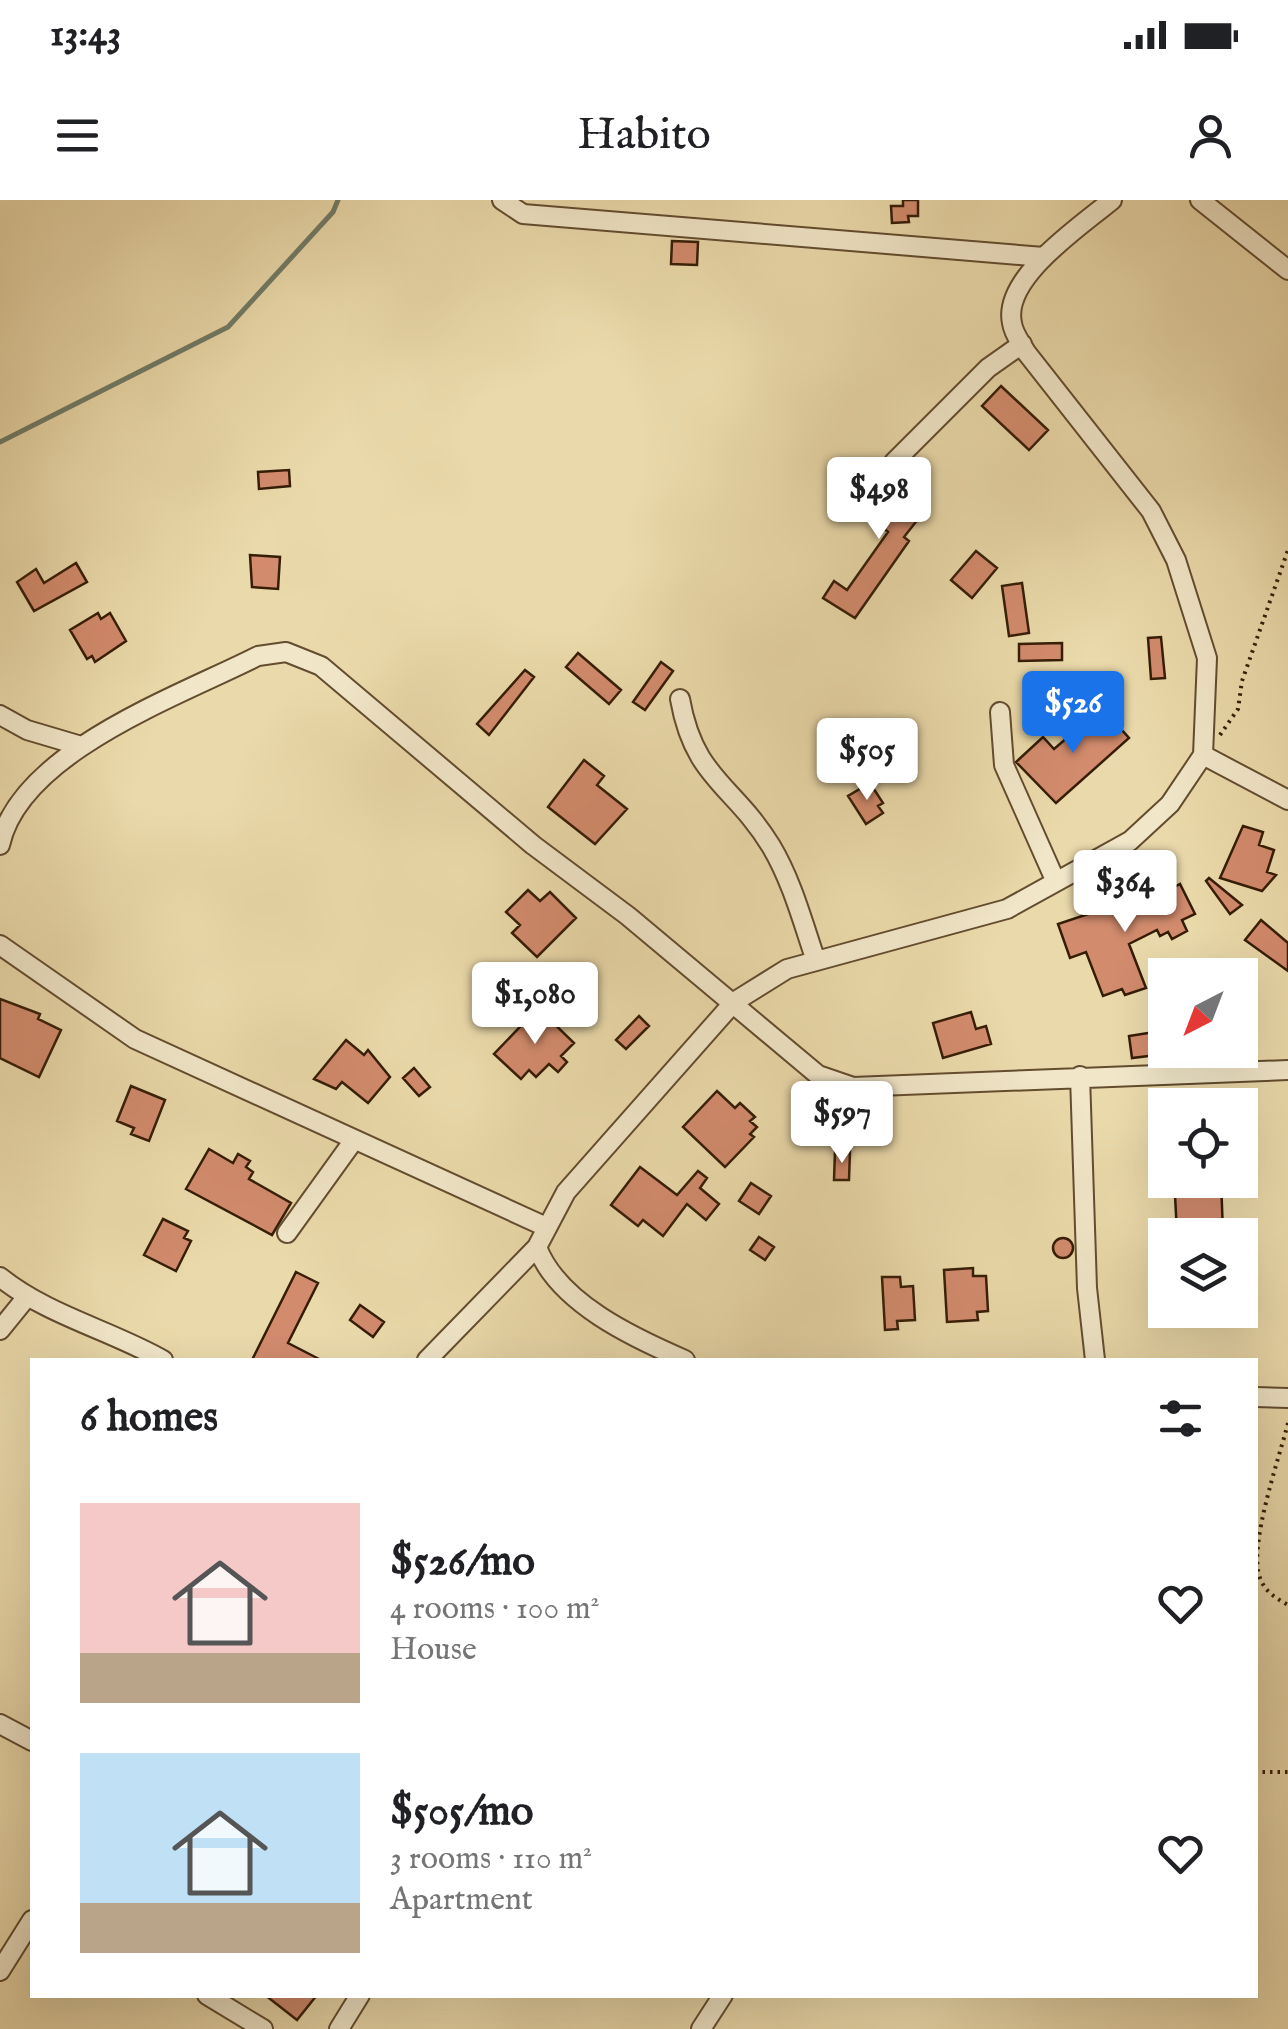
<!DOCTYPE html>
<html lang="en">
<head>
<meta charset="utf-8">
<style>
  :root { --surface:#fff; --page:#f2f2f2; --text:#202124; --muted:#757577; --accent:#1a73e8 }
  body { margin:0; font-family:"IM FELL English",serif; background:var(--page); color:var(--text); height:100vh; display:flex; flex-direction:column; font-size:38px; white-space:nowrap }
  * { box-sizing:border-box; margin:0 }
  p { font-size:32px; color:var(--muted) }
  .icon { flex:none; width:55px; height:55px; fill:none; stroke:currentColor; stroke-width:2; stroke-linecap:round; stroke-linejoin:round }
  .map { position:relative; flex:1; overflow:hidden }
  .side { position:absolute; left:30px; top:1158px; width:1228px; height:640px; display:flex; flex-direction:column; background:var(--surface); border-radius:0px; box-shadow:0 10px 40px #0002 }
  .side>* { flex:none }
  .needle { width:65px; rotate:222deg }
  .fabs { position:absolute; left:1148px; top:758px; display:grid; gap:20px }
  .fabs a { display:grid; place-items:center; width:110px; height:110px; border-radius:0px; background:var(--surface); box-shadow:0 10px 40px #0002; font-size:50px }
  .price { position:absolute; translate:-50% -85px; padding:0 22px; border-radius:10px; background:#fff; color:#222; font-size:32px; line-height:65px; filter:drop-shadow(0 2px 5px #0008) }
  .price::after { content:''; position:absolute; left:50%; top:60px; width:30px; height:22px; margin-left:-15px; background:inherit; clip-path:polygon(0 0,100% 0,50% 100%) }
  .price.on { background:var(--accent); color:#fff }
  ul { padding:0; list-style:none }
  li { display:flex; align-items:center; gap:30px; height:250px; padding:0 50px }
  li span { display:grid; place-items:center; flex:none; width:280px; height:200px; border-radius:0px; color:#555 }
  li>.icon { margin-inline-start:auto }
  span .icon { width:120px; height:120px; fill:#fffc; stroke-width:1 }
  li b { font-size:42px }
  h2 { display:flex; justify-content:space-between; align-items:center; height:120px; padding:0 50px; font-size:42px }
  .status { display:flex; justify-content:space-between; align-items:center; height:70px; padding:0 50px; background:var(--surface); direction:ltr }
  .status svg { height:28px; fill:currentColor }
  header { display:flex; justify-content:space-between; align-items:center; height:130px; padding:0 50px; background:var(--surface); font-size:45px; font-weight:600 }
  .map>svg:first-child { display:block }
  .lines { fill:none; stroke-linecap:round; stroke-linejoin:round }
  .stream { stroke:#717b66; stroke-width:5 }
  .building { fill:#d28b6d; stroke:#361d06; stroke-width:2.5 }
  .minor-casing { stroke:#634c2f; stroke-width:22 }
  .path { stroke:#361d06; stroke-width:4; stroke-dasharray:2.5 5; stroke-linecap:butt }
  .minor { stroke:#f1e6c8; stroke-width:18 }
</style>
</head>
<body>
<div class="status"><b>13:43</b><svg viewBox="0 0 49 12"><path d="M0 12V9h3v3zM5 12V6h3v6zM10 12V3h3v9zM15 12V0h3v12zM26 1h20v11H26zM47 4h2v5h-2z"/></svg></div>
<header><svg class="icon" aria-label="menu" viewBox="0 0 24 24"><path d="M4 6h16M4 12h16M4 18h16"/></svg>Habito<svg class="icon" aria-label="person" viewBox="0 0 24 24"><circle cx="12" cy="8" r="4"/><path d="M4 21q1-7 8-7t8 7"/></svg></header>
<div class="map">
<svg width="1288" height="1829" viewBox="0 0 1288 1829">
  <rect width="100%" height="100%" fill="#ead9aa"/>
  <filter id="stains"><feTurbulence type="fractalNoise" baseFrequency=".002" numOctaves="4"/><feColorMatrix values="0 0 0 0 .2 0 0 0 0 .09 0 0 0 0 .02 0 0 0 .5 -.17"/></filter>
  <radialGradient id="worn" r=".72"><stop offset=".6" stop-color="#630" stop-opacity="0"/><stop offset="1" stop-color="#630" stop-opacity=".3"/></radialGradient>
  <g class="lines">
    <path class="stream" d="M0 242 228 127 333 12 338 0"/>
  </g>
  <path class="building" d="M903 0H918V16H908L909 22 892 23 891 6H903Z
    M672 41 698 42 697 65 671 64Z
    M1001 186 1048 230 1029 250 982 206Z
    M289 270 290 286 259 289 258 272Z
    M865 275 879 285 885 277 926 309 904 337 909 341 855 418 823 398 834 381 847 390 888 332 874 320 876 317 869 311 873 306 853 291Z
    M976 351 997 368 972 398 951 380Z
    M250 355 280 357 278 389 252 387Z
    M76 363 87 382 34 411 17 382 36 369 44 383Z
    M1022 383 1029 433 1009 436 1002 386Z
    M98 413 101 419 110 413 126 441 95 462 92 456 87 459 70 430Z
    M1161 437 1165 478 1151 479 1148 438Z
    M1062 443V460L1019 461V444Z
    M578 453 621 490 609 504 566 467Z
    M661 462 673 471 645 510 633 502Z
    M525 470 534 477 489 535 477 524Z
    M1102 508 1129 538 1056 603 1016 562 1043 537 1054 549Z
    M584 560 604 576 597 585 627 609 595 644 548 607Z
    M870 583 883 603 878 606 883 613 866 624 848 596Z
    M1243 626 1263 632 1259 645 1274 650 1267 672 1276 675 1262 691 1220 678Z
    M1209 678 1242 705 1230 714 1206 681Z
    M1161 684 1165 692 1180 684 1195 714 1182 720 1187 731 1172 739 1168 732 1160 736 1157 730 1129 744 1146 788 1125 795 1122 789 1103 796 1086 752 1070 758 1058 724 1121 703Z
    M528 690 540 701 550 692 576 718 537 757 512 733 520 725 506 712Z
    M1261 720 1288 743V771L1245 740Z
    M0 799 40 814 38 819 61 830 39 877 0 858Z
    M538 808 574 843 561 856 567 862 558 872 549 864 536 877 529 870 521 879 494 854Z
    M971 812 976 829 986 826 991 844 943 858 933 823Z
    M639 816 649 826 626 849 616 840Z
    M1161 831 1165 854 1132 858 1129 836Z
    M346 840 364 855 368 850 390 877 368 903 342 882 336 889 314 879Z
    M414 868 430 887 419 896 403 878Z
    M131 886 165 900 149 941 131 934 134 928 117 921Z
    M717 891 735 908 740 903 755 917 750 921 757 927 750 934 754 937 725 967 683 927Z
    M209 949 233 963 238 954 250 961 246 967 253 972 249 979 291 1003 272 1035 186 989Z
    M835 951H850L849 980H834Z
    M640 967 677 995 698 971 707 978 700 988 719 1004 706 1020 687 1004 663 1036 643 1020 638 1026 611 1005Z
    M1168 980H1221L1223 1033 1177 1034 1175 995 1168 996Z
    M751 983 771 996 759 1014 739 1001Z
    M163 1019 188 1031 184 1038 191 1041 176 1071 144 1055Z
    M759 1037 774 1047 765 1060 750 1050Z
    M1053 1048a10 10 0 1 1 20 0a10 10 0 1 1-20 0Z
    M973 1068V1076H986L988 1111 977 1112 978 1120 947 1122 944 1070Z
    M296 1072 318 1083 288 1143 321 1160H252Z
    M882 1077H900L901 1087 913 1086 915 1120 897 1121 898 1129 885 1130Z
    M360 1105 384 1122 373 1137 350 1120Z
    M265 1795H317L297 1820Z"/>
  <g class="lines">
    <g class="minor-casing">
      <path id="minor" d="M502 0 523 14 1044 57
        M1200 0 1288 70
        M894 262 988 168 1022 144
        M680 499C694 579 734 585 771 646 792 681 803 723 816 761
        M1000 512 1004 565 1056 682
        M0 515 27 530 81 546
        M1203 555 1288 600
        M0 645C20 552 179 496 258 456L286 452 321 466 533 645 628 716 818 875 853 887 1288 870
        M0 745 135 839 544 1026
        M1080 876 1087 1088 1095 1160
        M287 1033 354 940
        M0 1077C47 1115 110 1130 163 1160
        M0 1130 26 1098
        M427 1160 537 1047
        M685 1160C634 1138 558 1103 537 1047L566 992 734 802 787 769 1007 709 1130 641 1170 604 1203 555 1207 458 1176 360 1151 311 1026 152C1021 143 1013 133 1012 123 1002 78 1081 26 1112 0
        M1255 1197 1288 1198
        M0 1524 32 1541
        M0 1771 32 1720
        M207 1795 263 1829
        M339 1829 360 1795
        M701 1829 723 1795"/>
    </g>
    <path class="path" d="M1220 535 1238 509 1242 481 1288 350
      M1288 1223C1279 1259 1248 1346 1260 1378 1265 1392 1276 1398 1288 1405
      M1255 1572H1288"/>
    <use href="#minor" class="minor"/>
  </g>
  <rect width="100%" height="100%" filter="url(#stains)"/>
  <rect width="100%" height="100%" fill="url(#worn)"/>
</svg>
<div class="fabs">
<a><svg class="needle" viewBox="-14 -14 28 28"><path d="M0-13l5 13h-10z" fill="#e53935"/><path d="M0 13l5-13h-10z" fill="#757577"/></svg></a>
<a><svg class="icon" aria-label="locate" viewBox="0 0 24 24"><circle cx="12" cy="12" r="6"/><path d="M12 2v4M12 18v4M2 12h4M18 12h4"/></svg></a>
<a><svg class="icon" aria-label="layers" viewBox="0 0 24 24"><path d="M12 4l9 5-9 5-9-5zM3 14l9 5 9-5"/></svg></a>
</div>
<b class="price" style="left:879px;top:342px">$498</b>
<b class="price on" style="left:1073px;top:556px">$526</b>
<b class="price" style="left:867px;top:603px">$505</b>
<b class="price" style="left:1125px;top:735px">$364</b>
<b class="price" style="left:535px;top:847px">$1,080</b>
<b class="price" style="left:842px;top:966px">$597</b>
<section class="side">
<h2>6 homes<svg class="icon" aria-label="filters" viewBox="0 0 24 24"><path d="M4 7h16M4 17h16"/><circle cx="9" cy="7" r="2"/><circle cx="15" cy="17" r="2"/></svg></h2>
<ul>
<li><span style="background:linear-gradient(#f6c9c9 75%,#b9a48a 0)"><svg class="icon" aria-label="home" viewBox="0 0 24 24"><path d="M3 11l9-7 9 7M6 9v11h12V9"/></svg></span><div><b>$526/mo</b><p>4 rooms · 100 m²</p><p>House</p></div><svg class="icon" aria-label="heart" viewBox="0 0 24 24"><path d="M12 20l-8-8c-3-5 5-10 8-4 3-6 11-1 8 4z"/></svg></li>
<li><span style="background:linear-gradient(#bfe0f5 75%,#b9a48a 0)"><svg class="icon" aria-label="home" viewBox="0 0 24 24"><path d="M3 11l9-7 9 7M6 9v11h12V9"/></svg></span><div><b>$505/mo</b><p>3 rooms · 110 m²</p><p>Apartment</p></div><svg class="icon" aria-label="heart" viewBox="0 0 24 24"><path d="M12 20l-8-8c-3-5 5-10 8-4 3-6 11-1 8 4z"/></svg></li>
</ul>
</section>
</div>
</body>
</html>
